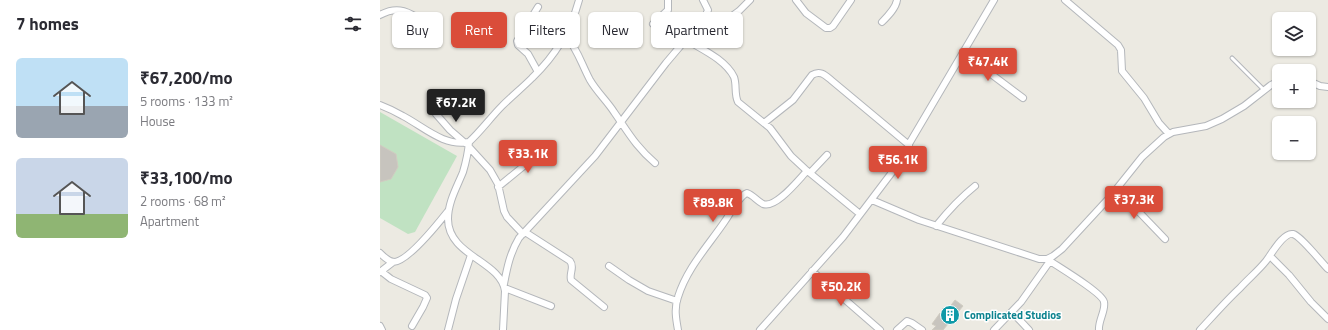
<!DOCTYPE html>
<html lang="en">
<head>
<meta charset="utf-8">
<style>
  :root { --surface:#fff; --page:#f7f7f7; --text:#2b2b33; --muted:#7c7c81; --accent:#da4d3a }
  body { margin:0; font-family:"Titillium Web",sans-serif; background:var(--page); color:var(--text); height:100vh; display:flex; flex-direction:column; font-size:15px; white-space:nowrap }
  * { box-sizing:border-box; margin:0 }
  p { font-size:13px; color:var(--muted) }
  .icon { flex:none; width:22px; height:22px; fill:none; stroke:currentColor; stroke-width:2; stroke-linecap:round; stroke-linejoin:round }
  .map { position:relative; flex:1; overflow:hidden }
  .side { display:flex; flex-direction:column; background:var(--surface); width:380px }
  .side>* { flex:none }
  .top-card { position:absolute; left:12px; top:12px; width:380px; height:36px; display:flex; gap:8px }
  .fabs { position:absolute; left:892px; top:12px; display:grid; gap:8px }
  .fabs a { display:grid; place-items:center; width:44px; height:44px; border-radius:6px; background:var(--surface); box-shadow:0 1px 3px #0004; font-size:20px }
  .price { position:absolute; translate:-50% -34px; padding:0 9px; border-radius:4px; background:var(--accent); color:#fff; font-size:13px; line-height:26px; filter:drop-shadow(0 1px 2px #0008) }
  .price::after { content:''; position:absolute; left:50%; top:24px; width:12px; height:9px; margin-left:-6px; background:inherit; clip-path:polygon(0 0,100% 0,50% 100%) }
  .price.active { background:#222; color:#fff }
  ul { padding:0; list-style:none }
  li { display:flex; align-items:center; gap:12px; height:100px; padding:0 16px }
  li span { display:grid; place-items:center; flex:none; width:112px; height:80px; border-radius:6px; color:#555 }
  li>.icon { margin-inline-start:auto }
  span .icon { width:48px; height:48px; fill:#fffc; stroke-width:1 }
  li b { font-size:17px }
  h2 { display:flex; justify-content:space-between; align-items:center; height:48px; padding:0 16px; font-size:17px }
  .pill { padding:0 14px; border-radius:6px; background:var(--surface); box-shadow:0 1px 3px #0004; font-size:14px; line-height:36px }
  .pill.active { background:var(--accent); color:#fff }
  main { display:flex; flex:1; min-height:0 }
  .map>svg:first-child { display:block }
  .green { fill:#c0e2c2 }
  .building { fill:#c7c4be; stroke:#d0ccc1 }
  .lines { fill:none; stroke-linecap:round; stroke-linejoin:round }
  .lane-casing { stroke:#b4b7bb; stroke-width:5 }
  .street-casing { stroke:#b4b7bb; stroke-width:8 }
  .lane { stroke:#fff; stroke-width:3 }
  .street { stroke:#fff; stroke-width:6 }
  .labels { text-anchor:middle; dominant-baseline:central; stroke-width:3; stroke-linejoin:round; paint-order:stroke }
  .culture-label { font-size:11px; font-weight:bold; fill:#0d838f; stroke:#fff; text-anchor:start }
</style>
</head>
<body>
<main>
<section class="side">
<h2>7 homes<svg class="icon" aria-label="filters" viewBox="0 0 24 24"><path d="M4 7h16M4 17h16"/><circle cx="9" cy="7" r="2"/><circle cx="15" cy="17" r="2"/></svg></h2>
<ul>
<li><span style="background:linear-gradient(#bfe0f5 60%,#9aa5b1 0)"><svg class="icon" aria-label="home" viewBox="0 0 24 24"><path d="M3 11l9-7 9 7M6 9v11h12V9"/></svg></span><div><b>₹67,200/mo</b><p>5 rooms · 133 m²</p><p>House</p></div></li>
<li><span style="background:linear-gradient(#c9d6e8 70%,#8fb573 0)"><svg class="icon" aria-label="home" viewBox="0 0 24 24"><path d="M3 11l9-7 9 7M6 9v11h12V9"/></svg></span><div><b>₹33,100/mo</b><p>2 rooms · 68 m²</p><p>Apartment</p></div></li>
</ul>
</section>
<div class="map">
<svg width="948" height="330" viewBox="0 0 948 330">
  <rect width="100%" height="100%" fill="#eceae2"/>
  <path class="green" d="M0 112 77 156 35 232 28 234 0 218Z"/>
  <path class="building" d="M0 145 16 154 18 167 11 179 0 182Z
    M575 300 583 306 563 330H552L556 326 552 324 560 313 563 316Z"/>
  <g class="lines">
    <g class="lane-casing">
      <path id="lane" d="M852 58 884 90"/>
    </g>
    <g class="street-casing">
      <path id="street" d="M416 0 426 13 446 28H450L453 26 471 0
        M685 0 738 45 741 50 742 71 764 98 779 123 789 134
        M0 15C18 5 30 12 45 23
        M325 17 337 24H341L359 11 370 0
        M502 22C508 16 516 8 517 0
        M273 24 288 10V0
        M185 34C198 50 201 63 210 80 217 92 227 101 234 112 248 132 256 147 275 163
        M305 39C321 49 345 59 354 77 357 85 354 94 358 102L390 128 411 156 425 169 480 214
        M583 53 643 98
        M158 72 148 54 138 45 137 41 158 7
        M929 81 940 86 948 87
        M0 105C8 108 16 112 23 116 44 127 64 147 89 142 101 131 111 117 122 106 132 96 142 88 152 78 174 57 191 30 199 0
        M56 114 70 130 85 143
        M384 123 413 100 432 75C440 70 445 75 451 80L529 145
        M89 142C88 153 86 162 83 172 77 187 68 202 68 219 68 256 121 261 125 291L123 330
        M89 147 110 170 118 184 124 211 127 217 143 234
        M430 173 447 155
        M118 187 145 165 169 150
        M737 189 785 239
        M492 200 539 220 650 256 659 259H667L673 256 682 249 730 197 762 157 784 137 793 132 826 126 842 119 864 106 891 85 899 81
        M556 226C568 211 580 198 595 186
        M145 232 190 261C195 267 189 273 191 280L224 307
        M0 253C4 257 8 261 13 262 27 263 60 221 68 211
        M890 256 909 275 931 302 948 319
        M667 259C677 266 723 293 724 302 726 310 718 321 719 330
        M229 266 249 280 268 291 297 301
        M432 271 500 330
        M0 272 13 262
        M2 272 11 279 45 295 47 298 43 307 32 326
        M124 284C127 268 130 253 139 238L215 156 286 63 325 17 328 10 323 0
        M125 288 171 306
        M632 312 649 330
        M0 326 2 330
        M68 330 76 299 91 255
        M298 330C296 319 294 308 298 297 307 268 328 246 345 221 350 214 359 196 367 193 373 195 377 201 383 204 396 209 419 179 427 171
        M380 330 463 237 513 171 614 0
        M517 330 527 321 532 323 542 330
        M614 330 641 302 670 261
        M820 330C833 316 846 301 860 288 868 279 878 271 886 261 891 255 903 232 913 234 921 236 941 262 948 269"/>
    </g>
    <use href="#lane" class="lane"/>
    <use href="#street" class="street"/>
  </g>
  <defs>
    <g id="building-disc" transform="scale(1)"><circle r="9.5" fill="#0f9aa8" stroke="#fff"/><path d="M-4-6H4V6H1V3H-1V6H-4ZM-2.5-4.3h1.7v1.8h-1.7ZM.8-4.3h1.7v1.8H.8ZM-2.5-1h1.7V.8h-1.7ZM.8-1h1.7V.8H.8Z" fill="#fff"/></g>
  </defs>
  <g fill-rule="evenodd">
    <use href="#building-disc" x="570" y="315"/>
  </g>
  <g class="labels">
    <g class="culture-label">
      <text x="584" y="315">Complicated Studios</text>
    </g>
  </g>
</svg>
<div class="fabs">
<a><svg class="icon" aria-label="layers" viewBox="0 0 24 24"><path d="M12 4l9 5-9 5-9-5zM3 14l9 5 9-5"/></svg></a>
<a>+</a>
<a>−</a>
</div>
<b class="price" style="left:608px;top:82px">₹47.4K</b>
<b class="price active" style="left:76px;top:123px">₹67.2K</b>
<b class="price" style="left:148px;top:174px">₹33.1K</b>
<b class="price" style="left:518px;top:180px">₹56.1K</b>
<b class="price" style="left:754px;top:220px">₹37.3K</b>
<b class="price" style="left:333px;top:223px">₹89.8K</b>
<b class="price" style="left:461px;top:307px">₹50.2K</b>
<div class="top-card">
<a class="pill">Buy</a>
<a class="pill active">Rent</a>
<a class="pill">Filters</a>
<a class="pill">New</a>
<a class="pill">Apartment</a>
</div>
</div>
</main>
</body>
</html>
